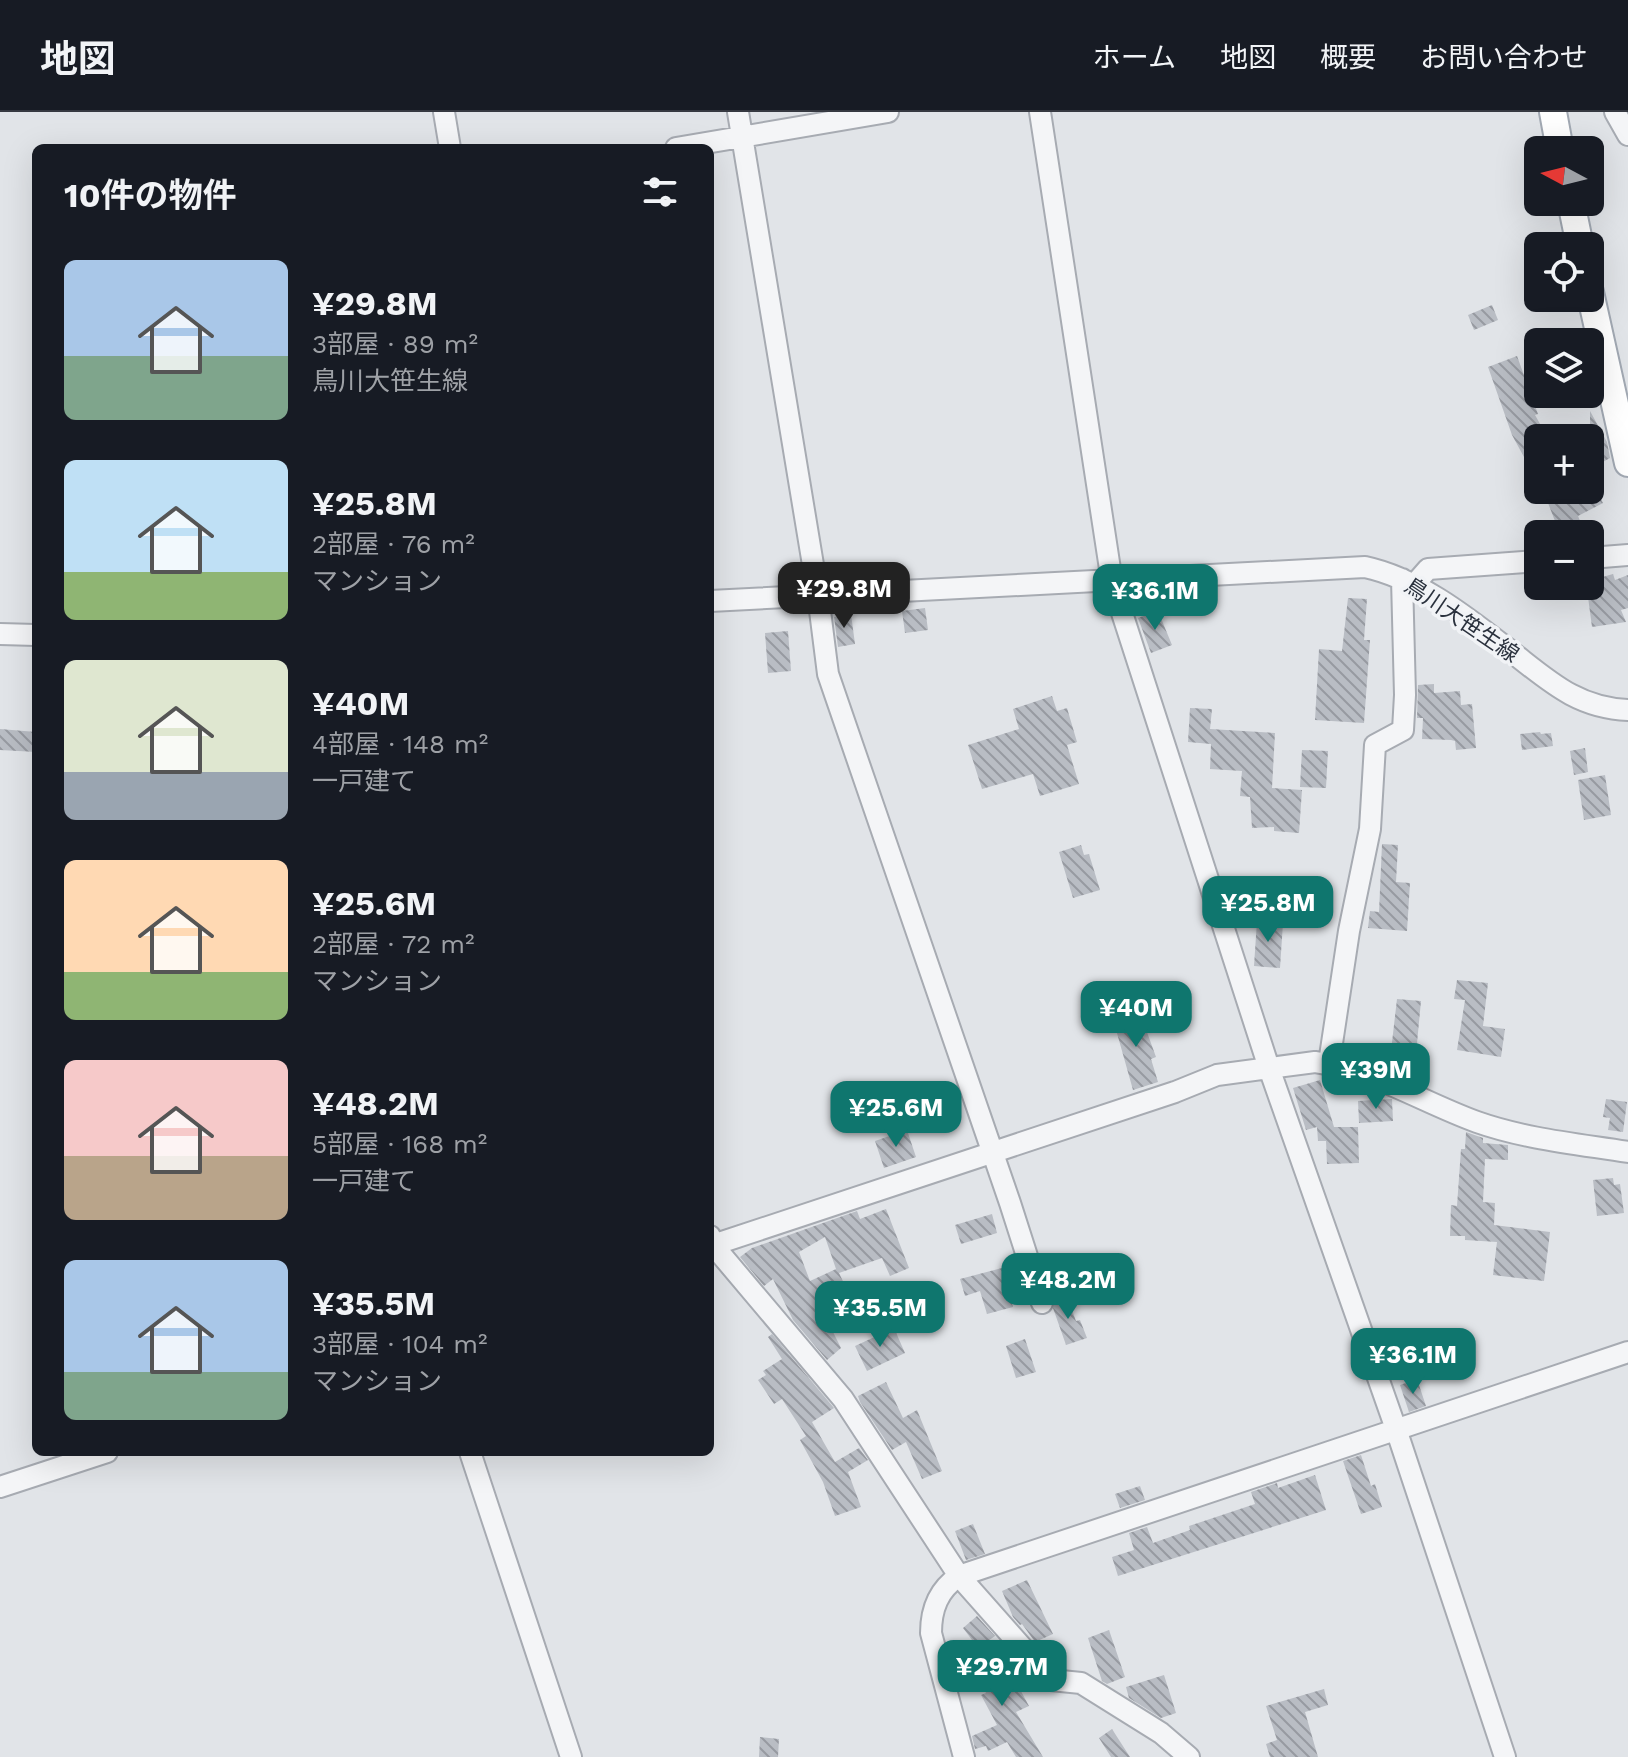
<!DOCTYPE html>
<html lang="ja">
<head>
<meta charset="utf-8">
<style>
  :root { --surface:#171b24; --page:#242831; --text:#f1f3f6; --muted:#9ea1a6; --line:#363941; --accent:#0f766e }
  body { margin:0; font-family:"Work Sans","Noto Sans JP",sans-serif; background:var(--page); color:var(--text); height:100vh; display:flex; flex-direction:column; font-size:30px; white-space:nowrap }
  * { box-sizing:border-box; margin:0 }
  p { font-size:26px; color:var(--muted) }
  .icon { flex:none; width:44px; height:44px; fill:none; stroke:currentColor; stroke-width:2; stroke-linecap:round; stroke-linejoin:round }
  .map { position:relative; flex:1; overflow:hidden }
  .side { position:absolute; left:32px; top:32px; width:682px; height:1312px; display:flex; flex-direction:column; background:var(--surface); border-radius:12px; box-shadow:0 8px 32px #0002 }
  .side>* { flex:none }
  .needle { width:52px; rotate:277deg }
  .controls { position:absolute; left:1524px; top:24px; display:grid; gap:16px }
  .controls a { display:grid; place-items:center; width:80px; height:80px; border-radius:12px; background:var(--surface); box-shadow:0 8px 32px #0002; font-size:40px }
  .price { position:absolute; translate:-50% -68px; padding:0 18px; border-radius:16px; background:var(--accent); color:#fff; font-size:26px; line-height:52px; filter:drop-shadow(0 2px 4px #0008) }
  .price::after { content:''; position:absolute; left:50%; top:48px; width:24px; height:18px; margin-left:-12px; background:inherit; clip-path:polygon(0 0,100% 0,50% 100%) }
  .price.current { background:#222; color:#fff }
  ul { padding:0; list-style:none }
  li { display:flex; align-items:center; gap:24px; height:200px; padding:0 32px }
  li span { display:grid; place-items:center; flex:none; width:224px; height:160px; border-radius:12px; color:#555 }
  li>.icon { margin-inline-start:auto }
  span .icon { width:96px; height:96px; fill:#fffc; stroke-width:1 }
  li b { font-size:34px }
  h2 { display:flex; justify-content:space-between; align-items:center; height:96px; padding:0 32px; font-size:34px }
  header { display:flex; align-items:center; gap:48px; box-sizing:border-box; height:112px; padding:0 40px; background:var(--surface); border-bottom:2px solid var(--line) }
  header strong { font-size:38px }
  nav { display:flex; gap:44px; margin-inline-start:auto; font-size:28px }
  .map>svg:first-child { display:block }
  .building { fill:url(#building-back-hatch); fill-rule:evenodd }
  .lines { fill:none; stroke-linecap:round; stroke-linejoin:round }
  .minor-casing { stroke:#a7abb2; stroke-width:24 }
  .major-casing { stroke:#a2a9b3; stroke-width:30 }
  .minor { stroke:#f4f5f7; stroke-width:20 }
  .major { stroke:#fff; stroke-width:26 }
  .labels { text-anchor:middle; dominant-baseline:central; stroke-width:7; stroke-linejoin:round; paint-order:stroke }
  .street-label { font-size:22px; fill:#2b323e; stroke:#f1f3f6 }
</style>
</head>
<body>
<header>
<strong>地図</strong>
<nav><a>ホーム</a><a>地図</a><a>概要</a><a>お問い合わせ</a></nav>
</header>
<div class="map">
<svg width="1628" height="1645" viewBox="0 0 1628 1645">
  <defs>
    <pattern id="building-back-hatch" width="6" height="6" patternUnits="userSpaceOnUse" patternTransform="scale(2)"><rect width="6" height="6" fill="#b9bdc4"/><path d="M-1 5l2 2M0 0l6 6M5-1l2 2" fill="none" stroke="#979aa1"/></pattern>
  </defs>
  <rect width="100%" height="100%" fill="#e1e4e8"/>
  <path class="building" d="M1492 193 1498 208 1474 218 1468 203Z
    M1517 244 1538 302 1535 303 1548 326H1538V371L1512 323 1488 255Z
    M1590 299 1607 330 1610 346 1590 357Z
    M1543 378H1596L1603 391 1578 404 1583 416 1571 422H1560Z
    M1613 462 1615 468 1628 463V496L1621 498 1626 510 1592 515 1588 485 1596 483 1592 468Z
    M1348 486 1367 487 1364 528H1370L1364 611 1315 608 1319 537 1342 539Z
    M925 496 928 518 905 521 902 499Z
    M1158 499 1172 533 1151 541 1138 506Z
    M851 502 855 532 838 535 834 505Z
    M788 519 791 559 768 561 765 521Z
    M1434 572V581L1460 579 1461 593 1472 592 1476 636 1456 638 1455 629 1451 628 1422 627 1423 606H1417L1418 573Z
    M1052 584 1057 599 1067 596 1077 630 1067 633 1079 672 1040 684 1033 662 982 677 968 633 1019 617 1013 597Z
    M1190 596 1212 597 1210 617 1275 621 1272 676 1302 678 1299 721 1274 719V715L1252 716 1250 685 1240 684 1242 659 1210 657 1211 632 1188 630Z
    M0 617 36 620V640L0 638Z
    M1540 620 1541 622 1551 621 1553 634 1522 638 1520 622Z
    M1585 636 1588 660 1574 663 1570 639Z
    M1302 638 1328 639 1326 676 1300 675Z
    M1605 663 1611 703 1584 708 1578 668Z
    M1382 732 1398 733 1396 770 1410 771 1407 819 1368 816 1370 799 1379 800Z
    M1081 733 1084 743 1089 742 1100 778 1073 786 1059 740Z
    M1260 772 1264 797 1238 802 1234 777Z
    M1257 809 1283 811 1280 856 1254 854Z
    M1457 868 1488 871 1483 914 1505 917 1501 945 1457 938 1465 888 1454 887Z
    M1397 887 1421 889 1416 942 1391 939Z
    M1139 898 1156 945 1151 947 1158 970 1133 978 1113 907Z
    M1320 968 1334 1015H1358L1359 1051 1327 1052 1326 1029H1318L1317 1015 1306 1018 1293 976Z
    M1392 987 1393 1009 1359 1011 1358 989Z
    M1606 987 1627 990 1623 1020 1608 1018 1610 1006 1603 1005Z
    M907 1018 916 1045 884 1056 875 1029Z
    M1466 1020 1483 1026V1031L1508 1033V1048L1485 1047 1483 1090 1495 1091 1494 1113 1550 1120 1544 1169 1493 1163 1497 1130 1465 1128V1124H1450L1451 1093 1457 1094 1461 1037H1465Z
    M1613 1066 1614 1073 1620 1072 1624 1101 1597 1104 1593 1068Z
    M886 1097 909 1156 890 1164 882 1146 839 1161 849 1182 821 1196 841 1236 827 1248 793 1208 773 1167 764 1174 740 1145 752 1136 857 1099 860 1107ZM825 1125 836 1157 810 1169 799 1140Z
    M992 1102 997 1121 961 1132 955 1113Z
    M1002 1156 1013 1195 987 1202 980 1179 965 1184 960 1167Z
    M1066 1182 1076 1209 1080 1208 1087 1226 1066 1233 1053 1196 1054 1186Z
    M894 1216 905 1241 867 1259 855 1234Z
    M772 1222 834 1296 812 1310 835 1350 859 1336 868 1348 848 1360 861 1395 835 1404 823 1370 800 1328 806 1324 782 1287 774 1292 758 1268 766 1263 763 1259 782 1247 768 1225Z
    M1025 1227 1036 1260 1016 1266 1006 1234Z
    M1417 1267 1426 1294 1409 1300 1400 1273Z
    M886 1270 903 1306 917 1298 942 1359 922 1367 906 1330 892 1338 860 1290 858 1284Z
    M1361 1343 1371 1374 1375 1372 1382 1395 1361 1402 1343 1349Z
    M1315 1363 1326 1398 1118 1464 1112 1445 1134 1438 1129 1421 1147 1415 1153 1431 1190 1418 1189 1414 1255 1392 1251 1380 1277 1371 1278 1376Z
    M1140 1374 1145 1388 1120 1396 1115 1382Z
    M973 1412 985 1442 966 1448 955 1419Z
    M1027 1468 1053 1522 1035 1530 1022 1512 1020 1513 1013 1505 1002 1479Z
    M977 1504 995 1524 978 1536 963 1516Z
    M1109 1518 1125 1565 1107 1572 1102 1569 1088 1526Z
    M988 1535 1002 1561 1009 1557 1029 1594 1016 1600 1043 1645H1016L1007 1630 988 1639 986 1634 975 1637 972 1624 997 1613 981 1583 986 1581 967 1546Z
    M1164 1563 1176 1601 1161 1606 1129 1586 1126 1575Z
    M1324 1577 1328 1593 1305 1600 1318 1645H1270L1266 1632 1277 1628 1266 1594Z
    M1112 1617 1130 1645H1111L1099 1626Z
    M760 1625 779 1627 778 1645H759Z"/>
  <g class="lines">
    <g class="minor-casing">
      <path id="minor" d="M444 0 450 36
        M738 0 818 483 828 562 1010 1091 1042 1191
        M1040 0 1112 470 1269 956 1396 1317 1505 1645
        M1615 0 1628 23
        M676 36 888 0
        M1590 446 1628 443
        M1414 473 1428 457 1538 449
        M710 489 1365 455C1416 466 1463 502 1504 534 1545 565 1574 596 1628 598
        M0 522 36 523
        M1329 951 1349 819 1370 717 1375 633 1403 618 1405 583 1402 467
        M710 1124 713 1133 843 1287 959 1464 1051 1568 1081 1571 1161 1621 1189 1645
        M710 1134 1175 980 1217 963 1315 950C1371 957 1424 991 1477 1010 1525 1027 1578 1032 1628 1040
        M470 1340 571 1645
        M0 1375 107 1340
        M964 1645 931 1521C931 1497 938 1478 959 1464L1628 1240"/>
    </g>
    <g class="major-casing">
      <path id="major" d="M1553 0 1560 38
        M1571 90 1580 134
        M1590 180 1628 351"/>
    </g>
    <use href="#minor" class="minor"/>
    <use href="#major" class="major"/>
  </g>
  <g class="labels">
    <g class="street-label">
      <text transform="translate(1462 508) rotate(34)">鳥川大笹生線</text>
    </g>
  </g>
</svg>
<div class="controls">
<a><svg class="needle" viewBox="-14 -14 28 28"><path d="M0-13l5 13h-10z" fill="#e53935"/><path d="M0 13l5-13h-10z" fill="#9ea1a6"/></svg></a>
<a><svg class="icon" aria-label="locate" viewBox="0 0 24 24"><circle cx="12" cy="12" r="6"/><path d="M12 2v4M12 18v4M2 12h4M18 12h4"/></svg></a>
<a><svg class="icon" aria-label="layers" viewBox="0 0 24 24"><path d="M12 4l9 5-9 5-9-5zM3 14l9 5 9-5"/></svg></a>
<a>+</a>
<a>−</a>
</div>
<b class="price current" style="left:844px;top:518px">¥29.8M</b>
<b class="price" style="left:1155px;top:520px">¥36.1M</b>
<b class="price" style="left:1268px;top:832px">¥25.8M</b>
<b class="price" style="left:1136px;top:937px">¥40M</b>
<b class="price" style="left:1376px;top:999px">¥39M</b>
<b class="price" style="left:896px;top:1037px">¥25.6M</b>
<b class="price" style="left:1068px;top:1209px">¥48.2M</b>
<b class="price" style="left:880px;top:1237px">¥35.5M</b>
<b class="price" style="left:1413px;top:1284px">¥36.1M</b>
<b class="price" style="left:1002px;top:1596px">¥29.7M</b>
<section class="side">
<h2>10件の物件<svg class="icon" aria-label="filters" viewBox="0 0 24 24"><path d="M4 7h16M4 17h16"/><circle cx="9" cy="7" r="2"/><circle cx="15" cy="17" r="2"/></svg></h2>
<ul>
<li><span style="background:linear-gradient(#a9c7e8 60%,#7fa58c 0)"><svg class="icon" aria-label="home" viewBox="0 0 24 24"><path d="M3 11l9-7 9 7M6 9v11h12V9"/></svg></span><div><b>¥29.8M</b><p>3部屋 · 89 m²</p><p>鳥川大笹生線</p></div></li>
<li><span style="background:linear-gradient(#bfe0f5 70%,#8fb573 0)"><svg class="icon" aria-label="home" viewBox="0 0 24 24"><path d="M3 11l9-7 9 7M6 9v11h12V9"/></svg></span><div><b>¥25.8M</b><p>2部屋 · 76 m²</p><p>マンション</p></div></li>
<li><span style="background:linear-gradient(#dfe7d0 70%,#9aa5b1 0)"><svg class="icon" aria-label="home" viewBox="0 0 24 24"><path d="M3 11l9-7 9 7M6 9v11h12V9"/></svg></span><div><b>¥40M</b><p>4部屋 · 148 m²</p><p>一戸建て</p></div></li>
<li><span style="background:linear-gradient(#ffd9b3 70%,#8fb573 0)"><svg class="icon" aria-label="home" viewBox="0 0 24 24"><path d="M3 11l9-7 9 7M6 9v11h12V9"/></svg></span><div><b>¥25.6M</b><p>2部屋 · 72 m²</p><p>マンション</p></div></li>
<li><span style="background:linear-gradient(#f6c9c9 60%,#b9a48a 0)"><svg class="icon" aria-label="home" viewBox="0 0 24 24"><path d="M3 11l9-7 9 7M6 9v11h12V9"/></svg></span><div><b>¥48.2M</b><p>5部屋 · 168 m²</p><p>一戸建て</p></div></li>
<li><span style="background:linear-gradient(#a9c7e8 70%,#7fa58c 0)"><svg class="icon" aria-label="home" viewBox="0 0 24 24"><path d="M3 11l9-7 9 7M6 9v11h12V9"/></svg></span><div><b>¥35.5M</b><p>3部屋 · 104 m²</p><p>マンション</p></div></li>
</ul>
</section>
</div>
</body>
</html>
